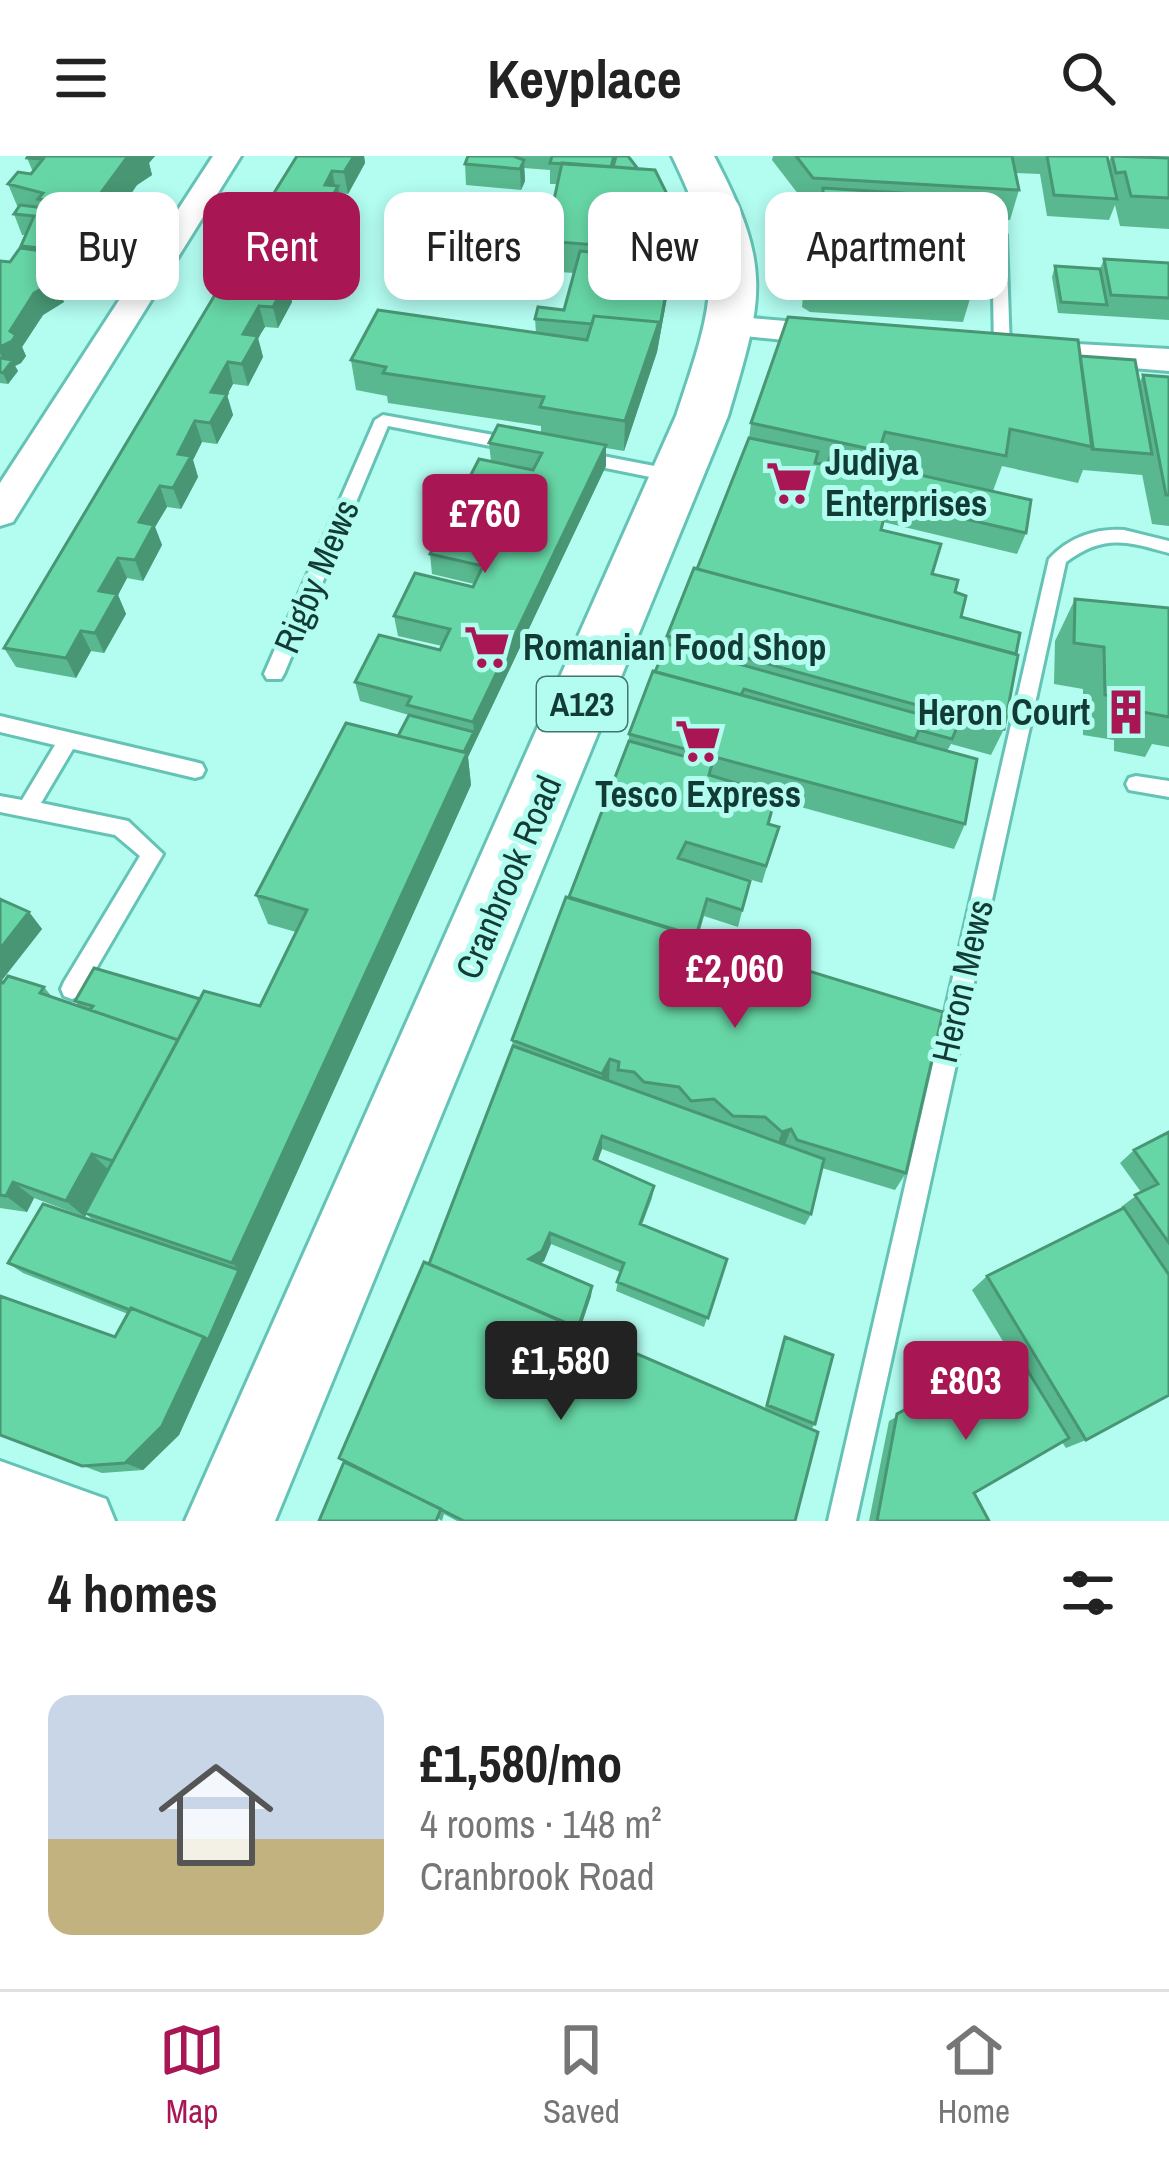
<!DOCTYPE html>
<html lang="en">
<head>
<meta charset="utf-8">
<style>
  :root { --surface:#fff; --page:#f6f6f6; --text:#222; --muted:#767676; --line:#e0e0e0; --accent:#a81753 }
  body { margin:0; font-family:"Archivo Narrow",sans-serif; background:var(--page); color:var(--text); height:100vh; display:flex; flex-direction:column; font-size:45px; white-space:nowrap }
  * { box-sizing:border-box; margin:0 }
  p { font-size:39px; color:var(--muted) }
  .icon { flex:none; width:66px; height:66px; fill:none; stroke:currentColor; stroke-width:2; stroke-linecap:round; stroke-linejoin:round }
  .map { position:relative; height:1365px; overflow:hidden }
  .drawer { display:flex; flex-direction:column; background:var(--surface); flex:1 }
  .drawer>* { flex:none }
  .guide { position:absolute; left:36px; top:36px; width:1098px; height:108px; display:flex; gap:24px }
  .price { position:absolute; translate:-50% -102px; padding:0 27px; border-radius:12px; background:var(--accent); color:#fff; font-size:39px; line-height:78px; filter:drop-shadow(0 3px 6px #0008) }
  .price::after { content:''; position:absolute; left:50%; top:72px; width:36px; height:27px; margin-left:-18px; background:inherit; clip-path:polygon(0 0,100% 0,50% 100%) }
  .price.active { background:#222; color:#fff }
  ul { padding:0; list-style:none }
  li { display:flex; align-items:center; gap:36px; height:300px; padding:0 48px }
  li span { display:grid; place-items:center; flex:none; width:336px; height:240px; border-radius:24px; color:#555 }
  li>.icon { margin-inline-start:auto }
  span .icon { width:144px; height:144px; fill:#fffc; stroke-width:1 }
  li b { font-size:51px }
  h2 { display:flex; justify-content:space-between; align-items:center; height:144px; padding:0 48px; font-size:51px }
  .tag { padding:0 42px; border-radius:24px; background:var(--surface); box-shadow:0 6px 18px #0003; font-size:42px; line-height:108px }
  .tag.active { background:var(--accent); color:#fff }
  header { display:flex; justify-content:space-between; align-items:center; height:156px; padding:0 48px; background:var(--surface); font-size:54px; font-weight:700 }
  .tabs { display:flex; justify-content:space-around; align-items:center; height:168px; border-top:3px solid var(--line); background:var(--surface); font-size:33px; color:var(--muted) }
  .tabs a { display:grid; justify-items:center; gap:6px }
  .tabs .active { color:var(--accent) }
  .map>svg:first-child { display:block }
  .lines { fill:none; stroke-linecap:round; stroke-linejoin:round }
  .service-casing { stroke:#65c3b6; stroke-width:6 }
  .minor-casing { stroke:#65c3b6; stroke-width:6 }
  .primary-casing { stroke:#65c3b6; stroke-width:6 }
  .service { fill:#fff; fill-rule:evenodd }
  .minor { fill:#fff; fill-rule:evenodd }
  .primary { fill:#fff; fill-rule:evenodd }
  .wall { fill:#59b88f }
  .shaded-wall { fill:#489674 }
  .building { fill:#67d6a6; stroke:#489674; stroke-width:3 }
  .labels { text-anchor:middle; dominant-baseline:central; stroke-width:10; stroke-linejoin:round; paint-order:stroke }
  .shield { fill:#b3fcf0; stroke:#42756d; stroke-width:3 }
  .shield-label { font-size:33px; font-weight:bold; fill:#123b35 }
  .poi-label { font-size:36px; font-weight:bold; fill:#123b35; stroke:#b3fcf0; text-anchor:start }
  .street-label { font-size:36px; fill:#123b35; stroke:#b3fcf0 }
</style>
</head>
<body>
<header><svg class="icon" aria-label="menu" viewBox="0 0 24 24"><path d="M4 6h16M4 12h16M4 18h16"/></svg>Keyplace<svg class="icon" aria-label="search" viewBox="0 0 24 24"><circle cx="10" cy="10" r="6"/><path d="M15 15l6 6"/></svg></header>
<div class="map">
<svg width="1169" height="1365" viewBox="0 0 1169 1365">
  <rect width="100%" height="100%" fill="#b3fcf0"/>
  <g class="lines">
    <g class="service-casing">
      <path id="service" d="M999 75 1006 79 1010 193 1002 198 994 193 992 79Z
        M383 259 516 283 524 289 516 295 388 270 284 518 281 523H267L264 518 375 264Z
        M582 296 675 314 684 320 675 326 576 306 574 302Z
        M1124 374 1169 385V397C1126 385 1104 378 1066 406L856 1365H828L1049 403C1068 382 1095 372 1124 374Z
        M0 560 195 606 202 608 205 614 202 620 195 622 73 593 41 647 128 665 163 698 80 840 72 843 64 840 61 833 64 826 140 700 115 679 0 656V640L22 644 55 589 0 576Z
        M1136 620 1169 625V641L1129 634 1126 628 1129 622Z"/>
    </g>
    <g class="minor-casing">
      <path id="minor" d="M213 0H241L13 366 0 370V327Z
        M728 160 843 170 860 180 843 190 716 177 712 170Z
        M1022 185 1169 193V215L1010 202 1005 195Z
        M0 1305 106 1343 115 1365H0Z"/>
    </g>
    <g class="primary-casing">
      <path id="primary" d="M672 0H714C773 112 763 142 728 260L275 1365H185L676 260C715 143 727 113 672 0Z"/>
    </g>
    <use href="#service" class="service"/>
    <use href="#minor" class="minor"/>
    <use href="#primary" class="primary"/>
  </g>
  <path class="wall" d="M28 0H155L149 7 152 19 137 29 77 116H72L73 119 60 138 64 146 43 159 22 191 26 200 21 207 15 210 18 215 8 228 0 227V105L10 106 22 93 21 90 25 79H22L14 58 18 52 8 28 33 16 27 2Z
    M297 0H364L365 7 348 38 339 37 341 51 330 73 311 71 318 97 305 120 293 119 288 129 292 146 278 172 265 171 258 182 263 201 248 230 233 228 227 239 233 259 217 288 202 286 193 304 198 321 181 353 167 351 155 371 162 389 143 425 127 422 118 439 126 458 104 497 91 495 76 522 16 511 4 492 272 56 269 45Z
    M468 0H628L672 95 670 125 657 196 624 295 606 292V310L468 601 471 629 179 1279 143 1314 102 1317 0 1279 115 1181 128 1158 23 1117 8 1107 94 1065 86 1058 85 1061 34 1042 27 1056 0 1052V743L29 756 42 773 2 824 4 826 44 831 52 841 79 850 75 845 200 843 260 850 296 776 268 768 256 739 398 580 409 559 360 545 355 526 440 494 442 490 398 480 394 460 473 431 474 428 432 418 430 398 462 361 460 340 491 305 489 287 541 277V270L388 247 387 240 356 234 351 204 536 177 535 163 564 154 574 117 546 115 545 85 558 28H550V14L524 12 525 25 521 34 466 29 465 8Z
    M773 0H1107L1109 7 1111 0 1169 2V73L1120 70 1115 49 1109 64 1047 60 1040 18 1016 17 1019 34 1010 64 963 61 959 77 931 75 972 136 963 166 810 156 802 151 811 52H809L772 4Z
    M1104 103 1169 107V164L1058 157 1052 121 1055 110 1100 113Z
    M1080 200 1139 227 1143 219 1169 221V370L1152 368 1142 318V319L1083 314 1078 327 1002 310 993 335 1026 377 1017 398 883 366 881 374 955 436 961 461 1004 573 991 599 951 588 947 595 965 668 954 693 775 644 769 668 779 671 762 727 685 704 750 725 738 771 704 760 698 781 906 1017 895 1034 822 1012 811 1058 805 1069 602 993 597 1005 654 1030 652 1042 642 1069 727 1103 704 1171 616 1135 620 1116 551 1088 544 1105 540 1108 592 1130 591 1140 580 1173 795 1365H457L444 1358 442 1365 339 1302 429 1108 513 890 512 884 629 585V578L667 488V480L697 413 749 282 751 267Z
    M1075 443 1169 452V591L1152 588 1145 601 1114 595V584L1083 579V533L1054 528 1055 485Z
    M1169 976V1239L1086 1284 1066 1292 1062 1286 974 1337 989 1365H869L889 1265 1010 1197 972 1134 987 1120 1122 1053 1121 1051 1141 1036 1120 1007 1134 994Z
    M785 1181 815 1268 812 1272 765 1252 783 1186Z"/>
  <path class="shaded-wall" d="M128 0H155L149 7 152 19 137 29 77 116 69 95 95 58 92 49Z
    M352 0H364L365 7 348 38 344 16Z
    M524 4 525 25 521 34 520 13Z
    M332 15 336 34 338 30 341 51 330 73 325 29Z
    M309 60 318 97 305 120 301 99V74Z
    M65 98 73 119 60 138 64 146 43 159 22 191 26 200 21 207 15 210 18 215 8 228 3 217 7 212 0 197V191L34 137Z
    M289 98 293 119 288 129 292 146 278 172 273 151 274 123Z
    M672 104 670 125 657 196 624 295 625 265Z
    M259 150 265 171 258 182 263 201 248 230 242 208 243 178Z
    M228 206 233 228 227 239 233 259 217 288 210 267 211 236Z
    M195 265 202 286 193 304 198 321 181 353 173 332 178 298Z
    M606 289V310L468 601 471 629 179 1279 143 1314 125 1307 204 1181 239 1114 232 1107 474 576 473 566Z
    M160 330 167 351 155 371 162 389 143 425 135 404 139 366Z
    M118 402 127 422 118 439 126 458 104 497 95 477 99 435Z
    M81 475 91 495 76 522 66 502Z
    M29 756 42 773 2 824 16 840 0 835V793Z
    M610 903 609 923 601 937 602 918Z
    M791 973 784 991 775 994 782 976Z
    M602 980V993L594 1016V1003Z
    M92 998 110 1015 85 1061 66 1045Z
    M13 1026 34 1042 27 1056 6 1040Z
    M550 1077 551 1088 544 1105 531 1113 529 1103Z
    M592 1130 591 1140 576 1185V1177Z"/>
  <path class="building" d="M28 0H128L92 49 38 43 43 37 8 28 18 16 31 18 43 3 27 2Z
    M297 0H354L344 16 332 15 325 29 338 30 326 52 269 45Z
    M468 0H513L524 4 520 13 465 8Z
    M552 0H614L611 11 550 7Z
    M616 0H628L638 13 613 11Z
    M796 0H1012L1019 34 813 22Z
    M1047 0H1107L1117 43 1054 39Z
    M1112 0 1169 2V42L1131 40 1125 16 1116 17Z
    M562 7 655 14 673 50 672 95 545 85Z
    M823 32 963 41 964 56 877 50V61L931 65V72L878 70 814 62 813 67V39H823Z
    M20 49 95 58 69 95 21 90 34 60 14 58Z
    M265 55 309 60 301 74 314 75 301 99 289 98 274 123 287 125 273 151 259 150 243 178 258 180 242 208 228 206 211 236 227 238 210 267 195 265 178 298 191 300 173 332 160 330 139 366 154 369 135 404 118 402 99 435 117 438 95 477 81 475 66 502 4 492Z
    M814 62 968 80 972 136 816 127 807 121Z
    M20 92 65 98 48 122 55 125 34 137 10 175 16 179 12 185 0 191V105L10 106Z
    M580 95 672 104 659 175V166L594 160 592 168 535 163 538 151 564 154Z
    M1104 103 1169 107V142L1111 139Z
    M1055 110 1100 113 1107 149 1061 146Z
    M378 154 587 184 594 160 659 166 625 265 540 251 544 241 383 217 386 211 351 204Z
    M788 161 1078 184 1093 291 1010 273 1006 300 885 276 879 295 751 267Z
    M1080 200 1135 204 1152 298 1092 293Z
    M0 202 13 204 3 217 0 216Z
    M1143 219 1169 221V339H1166Z
    M498 269 606 289 473 566 407 549 411 541 355 526 379 479 440 494 450 473 394 460 415 417 473 431 483 410 430 398 450 358 503 371 513 352 460 340 479 303 533 314 542 297 489 287Z
    M749 282 818 296 815 307 827 309 831 299 1031 344 1026 377 888 345 881 374 941 388 932 418 958 424 955 436 966 440 961 461 1020 477 1016 498 697 413Z
    M694 412 1018 499 1004 573 667 480Z
    M1075 443 1169 452V561L1137 555V544L1105 539 1104 491 1074 487Z
    M667 488 958 569 952 583 919 574 915 583 744 533 741 539 655 516Z
    M653 515 977 603 965 668 629 578Z
    M409 559 474 576 464 596 398 580Z
    M346 567 467 597 232 1107 85 1057 204 835 260 850 307 754 256 739Z
    M629 585 712 608 709 619 776 639 768 668 779 671 766 710 686 686 678 702 750 725 742 754 707 743 696 780 569 741Z
    M566 741 943 856 906 1017 797 984 791 973 782 976 765 961 733 960 714 943 691 945 679 931 644 926 634 916 618 914 619 906 610 903 602 918 512 884Z
    M0 743 29 756 0 793Z
    M94 812 200 843 178 884 90 854 93 850 75 845Z
    M8 820 44 831 40 837 178 884 113 1005 92 998 66 1045 13 1026 6 1040 0 1039V826L3 827Z
    M513 890 824 1003 811 1058 602 980 594 1003 654 1030 640 1068 727 1103 708 1162 617 1126 624 1107 550 1077 542 1095 529 1103 592 1130 578 1172 429 1108Z
    M1169 976V1087L1135 1039 1158 1028 1134 994Z
    M43 1048 239 1114 208 1184 204 1181 131 1152 130 1154 8 1107Z
    M1124 1052 1169 1119V1239L1086 1284 987 1120Z
    M424 1106 818 1276 795 1365H464L339 1302Z
    M0 1140 115 1181 131 1152 204 1181 162 1270 125 1307 82 1310 0 1279Z
    M785 1181 833 1199 815 1268 767 1249Z
    M1015 1194 1069 1282 974 1337 989 1365H877L897 1258Z
    M344 1306 441 1353 436 1365H319Z"/>
  <defs>
    <g id="supermarket-bare" transform="scale(3.6)"><path d="M-6-5.5h2.5l.6 2H6L4.5 2H-2.5L-4.4-4H-6ZM-1.5 3.2a1.3 1.3 0 1 0 .1 0ZM3 3.2a1.3 1.3 0 1 0 .1 0Z" fill="#a81753" stroke="#b3fcf0" stroke-width="2.5" paint-order="stroke"/></g>
    <g id="building-bare" transform="scale(3.6)"><path d="M-4-6H4V6H1V3H-1V6H-4ZM-2.5-4.3h1.7v1.8h-1.7ZM.8-4.3h1.7v1.8H.8ZM-2.5-1h1.7V.8h-1.7ZM.8-1h1.7V.8H.8Z" fill="#a81753" stroke="#b3fcf0" stroke-width="2.5" paint-order="stroke"/></g>
  </defs>
  <g fill-rule="evenodd">
    <use href="#supermarket-bare" x="789" y="327"/>
    <use href="#supermarket-bare" x="487" y="491"/>
    <use href="#building-bare" x="1126" y="556"/>
    <use href="#supermarket-bare" x="698" y="585"/>
  </g>
  <g class="labels">
    <rect class="shield" x="537" y="521" width="90" height="54" rx="9"/>
    <g class="shield-label">
      <text x="582" y="548">A123</text>
    </g>
    <g class="poi-label">
      <text x="825" y="306">Judiya<tspan x="825" dy="41">Enterprises</tspan></text>
      <text x="523" y="491">Romanian Food Shop</text>
      <text x="1090" y="556" text-anchor="end">Heron Court</text>
      <text x="698" y="638" text-anchor="middle">Tesco Express</text>
    </g>
    <g class="street-label">
      <text transform="translate(316 420) rotate(-67)">Rigby Mews</text>
      <text transform="translate(508 721) rotate(-67)">Cranbrook Road</text>
      <text transform="translate(962 825) rotate(-77)">Heron Mews</text>
    </g>
  </g>
</svg>
<b class="price" style="left:485px;top:420px">£760</b>
<b class="price" style="left:735px;top:875px">£2,060</b>
<b class="price active" style="left:561px;top:1267px">£1,580</b>
<b class="price" style="left:966px;top:1287px">£803</b>
<div class="guide">
<a class="tag">Buy</a>
<a class="tag active">Rent</a>
<a class="tag">Filters</a>
<a class="tag">New</a>
<a class="tag">Apartment</a>
</div>
</div>
<section class="drawer">
<h2>4 homes<svg class="icon" aria-label="filters" viewBox="0 0 24 24"><path d="M4 7h16M4 17h16"/><circle cx="9" cy="7" r="2"/><circle cx="15" cy="17" r="2"/></svg></h2>
<ul>
<li><span style="background:linear-gradient(#c9d6e8 60%,#c2b280 0)"><svg class="icon" aria-label="home" viewBox="0 0 24 24"><path d="M3 11l9-7 9 7M6 9v11h12V9"/></svg></span><div><b>£1,580/mo</b><p>4 rooms · 148 m²</p><p>Cranbrook Road</p></div></li>
</ul>
</section>
<nav class="tabs">
<a class="active"><svg class="icon" aria-label="map" viewBox="0 0 24 24"><path d="M3 6l6-2 6 2 6-2v14l-6 2-6-2-6 2zM9 4v14M15 6v14"/></svg>Map</a>
<a><svg class="icon" aria-label="saved" viewBox="0 0 24 24"><path d="M7 4h10v16l-5-4-5 4z"/></svg>Saved</a>
<a><svg class="icon" aria-label="home" viewBox="0 0 24 24"><path d="M3 11l9-7 9 7M6 9v11h12V9"/></svg>Home</a>
</nav>
</body>
</html>
